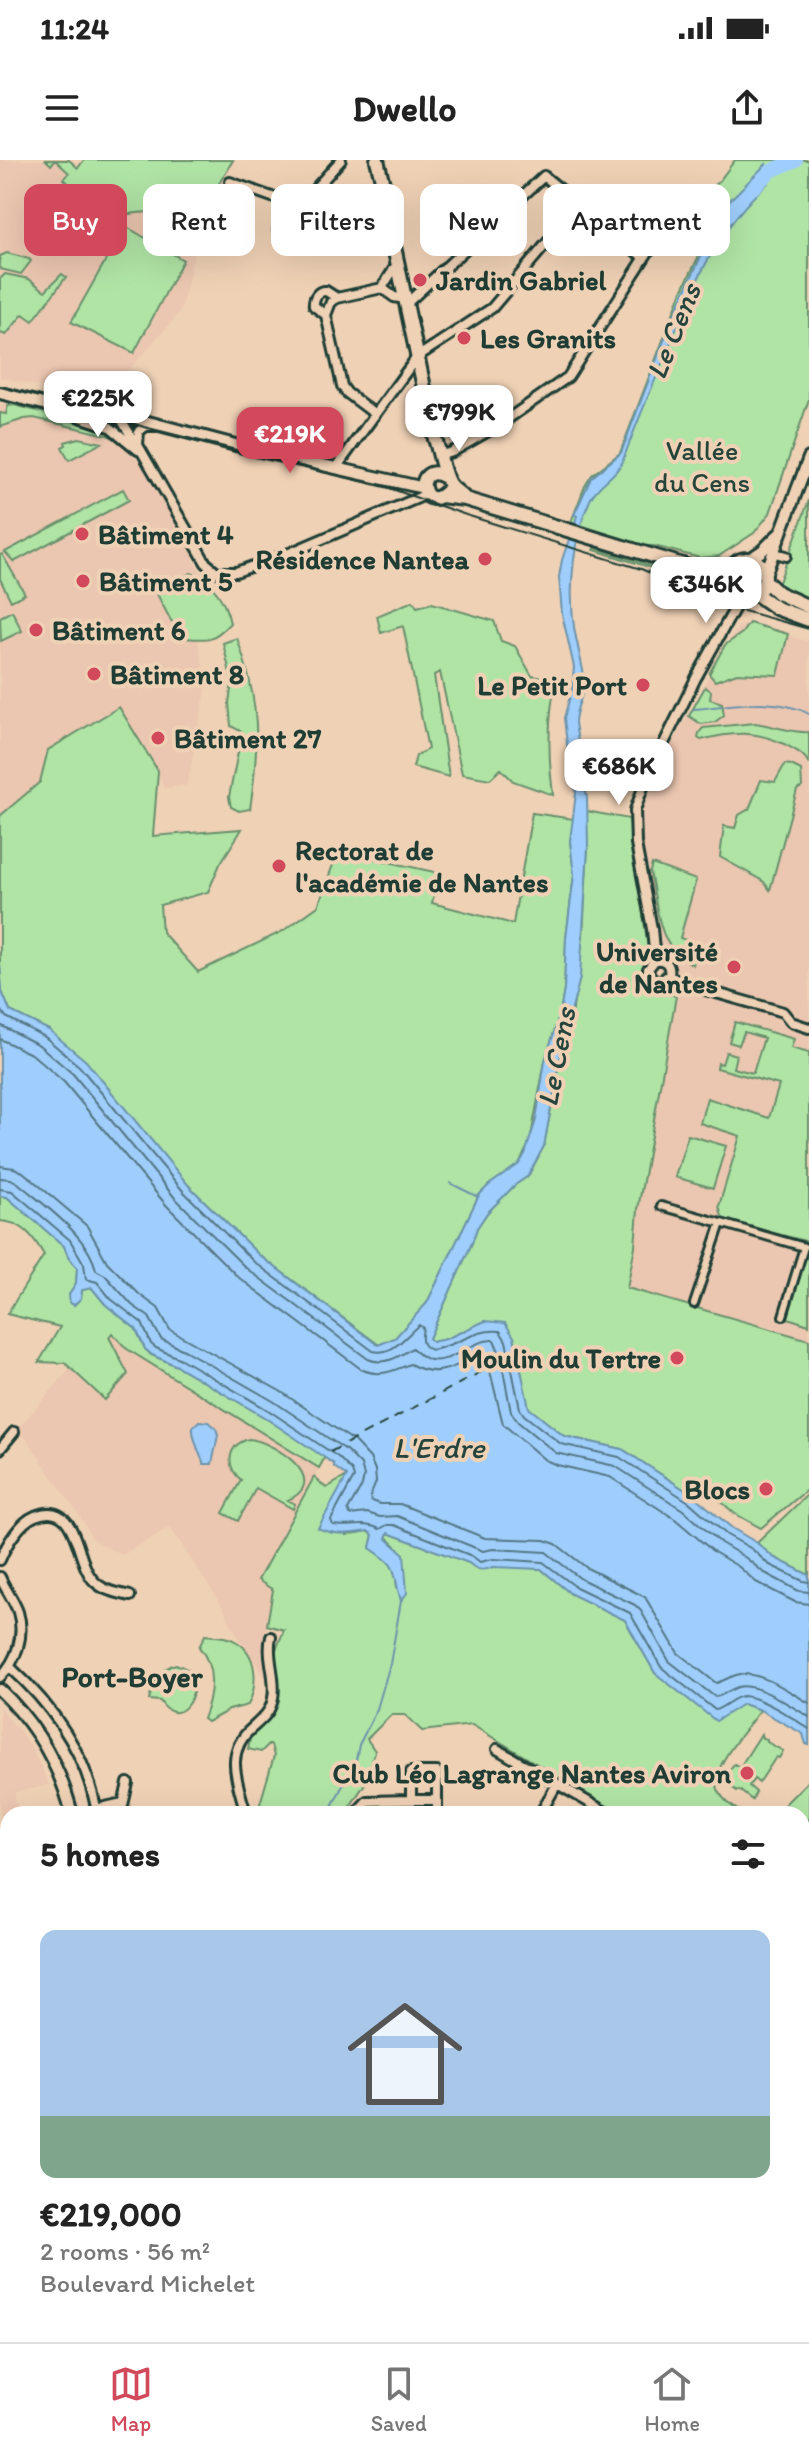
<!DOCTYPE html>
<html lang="en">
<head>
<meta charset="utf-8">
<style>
  :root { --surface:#fff; --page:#f2f2f2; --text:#222; --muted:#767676; --line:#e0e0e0; --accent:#d1495b }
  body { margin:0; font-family:Itim,sans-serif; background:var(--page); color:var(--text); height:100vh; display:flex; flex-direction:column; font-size:30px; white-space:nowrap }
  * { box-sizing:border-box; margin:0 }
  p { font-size:26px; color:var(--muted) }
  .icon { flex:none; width:44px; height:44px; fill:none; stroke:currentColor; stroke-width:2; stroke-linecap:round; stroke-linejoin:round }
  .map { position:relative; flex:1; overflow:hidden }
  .drawer { position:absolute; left:0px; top:1646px; width:810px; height:536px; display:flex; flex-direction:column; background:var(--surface); border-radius:24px 24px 0 0; box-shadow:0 8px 32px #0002 }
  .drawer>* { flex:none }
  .hud { position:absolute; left:24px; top:24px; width:762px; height:72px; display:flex; gap:16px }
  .price { position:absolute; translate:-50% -68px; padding:0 18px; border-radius:16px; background:#fff; color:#222; font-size:26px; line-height:52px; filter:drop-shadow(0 2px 4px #0008) }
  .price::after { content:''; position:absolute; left:50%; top:48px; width:24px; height:18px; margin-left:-12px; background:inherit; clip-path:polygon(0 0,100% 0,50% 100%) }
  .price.current { background:var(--accent); color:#fff }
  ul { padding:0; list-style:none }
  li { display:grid; align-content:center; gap:16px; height:424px; padding:0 40px }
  li span { display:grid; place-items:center; height:248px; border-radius:16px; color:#555 }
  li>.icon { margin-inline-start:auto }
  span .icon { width:144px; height:144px; fill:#fffc; stroke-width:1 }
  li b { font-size:34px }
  h2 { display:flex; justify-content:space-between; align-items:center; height:96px; padding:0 40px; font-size:34px }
  .tag { padding:0 28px; border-radius:16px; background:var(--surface); box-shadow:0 8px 32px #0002; font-size:28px; line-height:72px }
  .tag.current { background:var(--accent); color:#fff }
  .status { display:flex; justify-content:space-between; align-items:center; height:56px; padding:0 40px; background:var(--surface); direction:ltr }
  .status svg { height:22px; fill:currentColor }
  header { display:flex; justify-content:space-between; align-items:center; height:104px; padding:0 40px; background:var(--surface); font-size:36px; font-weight:700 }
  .tabs { display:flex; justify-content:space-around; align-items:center; height:112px; border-top:2px solid var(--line); background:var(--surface); font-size:22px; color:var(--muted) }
  .tabs a { display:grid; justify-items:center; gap:4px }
  .tabs .current { color:var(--accent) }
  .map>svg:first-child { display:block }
  .built { fill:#ebc6b0 }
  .green { fill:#b0e4a5; stroke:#68906c; stroke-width:2 }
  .water { fill:#a0cefc; stroke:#6c94ac; stroke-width:2 }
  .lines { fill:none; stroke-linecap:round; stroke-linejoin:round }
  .shore { stroke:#537784; stroke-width:2 }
  .stream { stroke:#6c94ac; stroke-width:2 }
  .river { stroke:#a0cefc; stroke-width:14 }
  .ferry { stroke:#25443e; stroke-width:2; stroke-dasharray:10 8; stroke-linecap:butt }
  .pedestrian-casing { stroke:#1f3d34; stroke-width:12 }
  .minor-casing { stroke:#1f3d34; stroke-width:14 }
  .tertiary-casing { stroke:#1f3d34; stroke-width:16 }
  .secondary-casing { stroke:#1f3d34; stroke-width:18 }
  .pedestrian { stroke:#efd1b5; stroke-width:6 }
  .minor { stroke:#efd1b5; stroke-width:8 }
  .tertiary { stroke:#efd1b5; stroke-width:10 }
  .secondary { stroke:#efd1b5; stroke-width:12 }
  .tram { stroke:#1f3d34; stroke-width:2 }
  .poi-dot { fill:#d1495b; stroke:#efd1b5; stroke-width:3 }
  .labels { text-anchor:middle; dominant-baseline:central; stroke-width:8; stroke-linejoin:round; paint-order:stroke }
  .poi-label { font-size:28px; font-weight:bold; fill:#1f3d34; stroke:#efd1b5; text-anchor:start }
  .park-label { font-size:28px; fill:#26453a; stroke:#efd1b5 }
  .water-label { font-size:30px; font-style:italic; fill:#25443e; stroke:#efd1b5 }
  .neighbourhood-label { font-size:30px; font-weight:bold; fill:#1f3d34; stroke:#efd1b5 }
</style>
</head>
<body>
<div class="status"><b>11:24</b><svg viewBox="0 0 49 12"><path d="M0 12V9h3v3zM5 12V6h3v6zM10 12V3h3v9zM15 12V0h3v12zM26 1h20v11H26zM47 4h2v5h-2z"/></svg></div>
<header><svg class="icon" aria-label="menu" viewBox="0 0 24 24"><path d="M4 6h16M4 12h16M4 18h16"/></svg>Dwello<svg class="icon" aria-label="share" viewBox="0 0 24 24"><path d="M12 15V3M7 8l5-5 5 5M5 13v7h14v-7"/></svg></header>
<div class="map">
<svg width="809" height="2182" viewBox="0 0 809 2182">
  <rect width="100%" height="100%" fill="#efd1b5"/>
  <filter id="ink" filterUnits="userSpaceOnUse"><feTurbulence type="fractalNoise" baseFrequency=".0125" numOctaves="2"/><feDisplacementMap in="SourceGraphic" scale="16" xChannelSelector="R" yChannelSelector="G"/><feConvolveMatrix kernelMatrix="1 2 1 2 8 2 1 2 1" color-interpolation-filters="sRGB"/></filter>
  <g filter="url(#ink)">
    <path class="built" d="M0 0H73L78 5 82 0H236L208 45 185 70 194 96 180 152 128 211 116 245 0 217Z
      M0 245H14L105 270 114 275 134 293 179 367 177 374 184 386 193 389 194 401 207 423 197 477 207 524 187 625 164 628 158 611 40 622 0 656Z
      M747 464 809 482V1180L627 1128 635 1086 638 1049 676 836 662 832 658 783 638 663 646 639 671 586 725 486 738 467Z
      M107 1166 127 1189 319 1308 258 1420 274 1430 264 1485 269 1523 239 1479 223 1447 170 1367 122 1395 99 1383 91 1377 85 1364 26 1278 18 1269Z
      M0 1548 31 1586 49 1625 15 1632V1640L22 1654H8V1689L0 1695Z
      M0 1740 8 1742V1870L3 1876H0Z"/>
    <path class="green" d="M46 0H69L78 8 84 0H233L207 44 184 68C162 44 135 53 107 58L64 19 69 13 55 0 51 5Z
      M735 0H809V239L770 353 754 373 719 396 700 398 654 386H646L571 362 585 326 592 315 620 293 681 133 718 56 698 39 720 20Z
      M125 66 183 100 134 193 71 162Z
      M7 93 29 99 31 101 21 114 0 109V96Z
      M5 114 29 119 45 131 62 114 66 117 33 161 23 154 6 175 0 173V119Z
      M14 245 96 266 117 277 116 279 107 275 34 258 24 259 0 267V253L6 254 8 246Z
      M79 278 102 283 69 300 62 287 66 285 65 282Z
      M123 329 129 340 14 402 5 392Z
      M809 340V439L791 433 778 425Z
      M595 388 716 425 713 432 662 411 594 390Z
      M2 394 25 434 11 441 0 419V395Z
      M191 413C214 423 225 440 230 463 213 481 208 480 185 478L170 459 157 434 171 429Z
      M413 441 417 447 432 443 494 461 501 481 515 486 532 516 556 520C547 559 548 596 553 635L513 621 501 609 490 619 462 614 440 512 434 515 449 617 413 607 416 596 428 589 403 466 381 473 377 456Z
      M12 451 22 471 1 481 0 457Z
      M749 463 788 474 778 515 737 513 715 521 709 514 725 485 742 473Z
      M237 478C260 543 260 581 250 649L239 651 231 647 229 637 242 572 231 566 229 543 232 522 223 483Z
      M705 527 711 531 710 539 722 543 724 555 715 562 701 564 689 556Z
      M119 547 158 611 153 676 242 669 220 704 208 732 160 745 162 772 198 812 283 771 318 746 338 691 439 713 432 743 513 764 532 653 574 659 570 681 574 714 566 778 564 830 560 853 545 901 530 982 519 1004 489 1025 479 1035 427 1143 395 1178 379 1185 259 1095 189 1026 49 870 10 851 2 832 0 805V656L40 622 48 590Z
      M755 563C770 565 797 574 809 572V604C805 594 794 589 784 584 754 570 732 572 701 580L698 578 699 573 703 568Z
      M785 604 791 605 801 610 802 627 797 630 770 730 763 721 720 697 724 666 735 668 739 655 749 649 761 620 775 622Z
      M586 651 629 659 649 794 640 826 676 836 638 1049 635 1086 627 1128 809 1180V1328L761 1368 734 1353 708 1330 694 1336 622 1289 564 1276 528 1248 514 1177 485 1161 446 1179 432 1182 429 1178 472 1083 477 1068 487 1053 515 1025 528 1016 544 986 563 883 572 856 583 776 588 686Z
      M652 704 696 720 680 778 699 785 693 805C684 799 674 793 668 783 657 765 655 733 650 712Z
      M735 862 794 879 791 888 809 893V1082L723 1060 719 1046 740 976 700 963 707 938 769 958 779 925 717 908 718 903 722 904 726 892 736 895 733 908 753 913 764 878 744 872 739 885 729 882Z
      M688 975 726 986 713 1028 675 1017Z
      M0 1036 7 1037 64 1086 68 1096 77 1108 76 1124 69 1135 74 1145 81 1138 82 1130 92 1128 105 1144 136 1169 145 1189 151 1195 177 1206 264 1257 325 1297 319 1308 127 1189 112 1173 109 1177 128 1214 105 1240 65 1203 39 1202 60 1167 7 1154 44 1095C33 1076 23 1062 0 1061Z
      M807 1092H809V1165L788 1158Z
      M249 1279C273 1281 333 1320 288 1340L295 1344 293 1349 256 1328 238 1361 223 1353 241 1320C225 1306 227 1285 249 1279Z
      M347 1316 346 1375 368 1371 373 1375 370 1388C390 1401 396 1405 397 1429L396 1386 386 1377 388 1373 469 1403 541 1409 571 1434 625 1460 655 1513 760 1550C749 1566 711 1607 717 1626 721 1640 732 1646 743 1654H620L472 1565 422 1571 405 1555H391L367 1579 375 1591 366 1622 345 1654H257L274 1596 271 1585H268L261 1592 248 1589 251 1574 273 1548 278 1534 274 1495 284 1470 267 1465 273 1430 258 1420 314 1317 326 1328Z
      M809 1333V1415L773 1397 757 1383Z
      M205 1475C216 1476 228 1476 237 1482 258 1495 258 1525 248 1545L229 1550 207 1562 203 1559C212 1536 217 1508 199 1487Z
      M176 1504 189 1510C204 1531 179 1572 160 1541L149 1540C153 1523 158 1509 176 1504Z
      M761 1574 762 1578 767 1579V1582L783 1591 779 1598 776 1597 759 1623 754 1619 749 1626 756 1632 752 1640 739 1630 737 1631 722 1620 734 1604 740 1607Z
      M809 1620V1747L802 1736V1654H775Z
      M8 1870V1982L0 1978V1876H3Z
      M809 1950V2097L802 2101V1958Z"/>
    <path class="water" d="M766 4 769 22C715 70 692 129 666 194 651 230 635 266 622 303 614 318 597 324 590 340 574 375 568 426 574 467 577 485 582 503 585 521 584 536 575 547 575 563L587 638 588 686 580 818 563 883 544 986 528 1016 515 1025 487 1053 477 1068 472 1083 429 1178 432 1182 446 1179 485 1161 505 1163 514 1177 529 1248 564 1276 622 1289 694 1336 732 1368 757 1383 773 1397 809 1415V1585L806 1584 803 1574 760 1550 743 1544 716 1561 655 1513 625 1460 571 1434 541 1409 493 1407C483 1412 476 1410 469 1403L388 1373 386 1378 404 1394 407 1433 401 1441C391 1409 402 1409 370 1388L373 1375 368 1371C349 1374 335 1376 318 1368L347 1316 334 1307V1304L264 1257 177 1206 152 1195 145 1189 136 1169 105 1144 92 1128 82 1130 81 1138 74 1145 70 1143 69 1135 76 1124 77 1108 68 1096 64 1086 7 1037 0 1036V805L2 832 10 851 49 870 86 901 189 1026 259 1095 378 1185 395 1178 427 1143 479 1035 489 1025 519 1004 525 994 536 960 545 901 560 853 564 830 566 778 574 715 570 681 576 633 568 593 564 558 572 529 574 507 562 454 559 417 562 400 577 356 574 355 591 318 621 293 671 162 700 98 725 59 718 52Z
      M199 1261 209 1262 216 1268 218 1275 212 1304H204C200 1295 192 1276 193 1267Z"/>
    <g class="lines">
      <path class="shore" d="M0 848 6 857 45 877 80 907 183 1031 253 1101 373 1191C393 1196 405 1176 419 1165L423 1168C421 1178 420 1187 432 1190 456 1186 476 1168 500 1171L506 1181 520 1249 524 1255 561 1284 619 1297 689 1342 727 1375 752 1389 768 1404 803 1421 809 1422
        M0 865 39 885 73 914 175 1038 246 1108 368 1199C384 1206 399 1197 412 1188 417 1192 421 1197 427 1199 451 1207 472 1178 494 1180L500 1194 511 1252 518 1262 556 1293 615 1306 683 1350 721 1383 746 1398 763 1412 799 1431 809 1432
        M0 879 33 895 64 922 167 1046 238 1117 361 1209C379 1218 393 1211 410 1204 443 1222 456 1201 486 1195L503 1264 545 1300 557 1305 610 1317 675 1359 714 1392 739 1407 756 1422 795 1442 809 1444
        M0 1006 14 1008 23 1012 87 1066 107 1102 140 1135 158 1148 170 1170 280 1231 354 1281 370 1298 375 1310 376 1322 370 1337 371 1341 380 1344H400L485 1378 544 1380 556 1384 587 1408 645 1437 678 1493 716 1523C724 1521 732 1515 741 1514 764 1513 790 1532 809 1543
        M0 1018 11 1019 18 1023C45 1046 88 1075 96 1110L105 1115 132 1145 149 1157 161 1179 186 1191 273 1241 346 1290 361 1305 364 1316 362 1326 348 1350 350 1355 367 1353 380 1357 397 1356 483 1391 493 1389 546 1392 581 1419 635 1445 641 1451 669 1501 715 1537C723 1536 730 1529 738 1527 757 1522 793 1547 809 1557
        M0 1029 12 1031 70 1080 84 1104 86 1119 97 1122 111 1139 142 1163 151 1184 156 1188 181 1199 268 1250 338 1297 352 1311 354 1317 331 1360 333 1365C350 1368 364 1361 380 1369L387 1365H394L472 1396 480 1402 493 1399 543 1402 576 1427 630 1453 661 1507 715 1550C724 1548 734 1536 744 1536 761 1537 795 1559 809 1569"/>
      <path class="stream" d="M694 549C730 546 776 535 809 554
        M450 1023 478 1037
        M328 1654 356 1600 359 1585 377 1549 390 1504 401 1441"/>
      <path class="river" d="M753 28 771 11 796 0"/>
      <path class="ferry" d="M330 1292 498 1203"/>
      <g class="pedestrian-casing">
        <path id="pedestrian" d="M661 1046 721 1063
          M694 1144 721 1063 804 1087 783 1156
          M121 2182 128 2174"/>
      </g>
      <g class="minor-casing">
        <path id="minor" d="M230 22 300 47
          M278 70 341 0
          M397 104 382 128 394 137 405 139
          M406 144 544 16 644 98
          M326 155 314 146C313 138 318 130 326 131L337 138
          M68 250 77 256 110 267 138 290
          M121 254 122 261 135 282
          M375 254 347 233 342 226 326 155 331 142 337 138 382 128
          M156 266H146L139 271 138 285 206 403 217 412H236L292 392 427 334
          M441 295 452 292 499 265 568 217 670 58
          M336 308 417 197 492 148 579 45
          M775 393 786 396
          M655 800 652 769 636 684 635 650 645 622 696 518 742 435
          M655 800 648 809 651 818 660 821 669 815
          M655 800C665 798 671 805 669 815
          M669 815 681 823 783 852 791 862 809 868
          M0 1289 14 1272
          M0 1400C6 1385 20 1362 35 1356 80 1338 74 1403 95 1422 104 1431 118 1433 130 1436
          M0 1417C5 1429 14 1440 18 1452 25 1475 17 1501 0 1517
          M10 1507C53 1546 88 1596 97 1654
          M497 1589 609 1654
          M96 1649 123 1643
          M121 1654 128 1623
          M246 1654C238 1622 223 1593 252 1568 262 1559 271 1552 273 1538 277 1518 266 1497 271 1477
          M355 1654 367 1641 411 1640
          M437 1654V1612H411V1640H437
          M540 1654 557 1624
          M0 1704 8 1708
          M802 1845 809 1851
          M802 1906 809 1898
          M0 2095 8 2027
          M0 2101 8 2097
          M802 2141 809 2149
          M802 2160 809 2154
          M402 2174 407 2182
          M723 2174 733 2182
          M609 2175V2174
          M44 2182 49 2177
          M374 2182 385 2174
          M668 2182 674 2174
          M779 2182 788 2174"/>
      </g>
      <g class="tertiary-casing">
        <path id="tertiary" d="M0 233 67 250 110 252 243 287 424 328
          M750 399 762 391 778 375
          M765 415 809 298
          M0 1530C36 1564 60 1606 72 1654
          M159 2174 163 2182"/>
      </g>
      <g class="secondary-casing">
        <path id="secondary" d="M377 0 384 28 387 54 435 279C440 292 443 316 450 325 454 330 461 334 465 339
          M444 316C413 301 421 356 446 332
          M441 336 465 339 703 411 730 424
          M729 417a18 18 0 1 1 36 0a18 18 0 1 1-36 0Z
          M765 421 778 433 809 447
          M756 434 776 448 809 460"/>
      </g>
      <use href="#pedestrian" class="pedestrian"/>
      <use href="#minor" class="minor"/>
      <use href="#tertiary" class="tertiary"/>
      <use href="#secondary" class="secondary"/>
      <path class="tram" d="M0 226 78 245 144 267 389 328 466 355 641 409 733 448 809 469"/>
    </g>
  </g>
  <g class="poi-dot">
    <circle cx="420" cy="120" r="8"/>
    <circle cx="464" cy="178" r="8"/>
    <circle cx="82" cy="374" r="8"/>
    <circle cx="485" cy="399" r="8"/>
    <circle cx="83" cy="421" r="8"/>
    <circle cx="36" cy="470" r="8"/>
    <circle cx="94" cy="514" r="8"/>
    <circle cx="643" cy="525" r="8"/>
    <circle cx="158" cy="578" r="8"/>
    <circle cx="279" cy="706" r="8"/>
    <circle cx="734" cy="807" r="8"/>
    <circle cx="677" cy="1198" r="8"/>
    <circle cx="766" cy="1329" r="8"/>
    <circle cx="747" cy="1613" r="8"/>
  </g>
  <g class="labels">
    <g class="poi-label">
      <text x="436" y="120">Jardin Gabriel</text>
      <text x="480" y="178">Les Granits</text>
      <text x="98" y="374">Bâtiment 4</text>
      <text x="469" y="399" text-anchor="end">Résidence Nantea</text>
      <text x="99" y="421">Bâtiment 5</text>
      <text x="52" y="470">Bâtiment 6</text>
      <text x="110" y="514">Bâtiment 8</text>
      <text x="627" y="525" text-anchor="end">Le Petit Port</text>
      <text x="174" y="578">Bâtiment 27</text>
      <text x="295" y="690">Rectorat de<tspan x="295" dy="32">l'académie de Nantes</tspan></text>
      <text x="718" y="791" text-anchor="end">Université<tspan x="718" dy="32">de Nantes</tspan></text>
      <text x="661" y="1198" text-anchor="end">Moulin du Tertre</text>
      <text x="750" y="1329" text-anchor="end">Blocs</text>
      <text x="731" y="1613" text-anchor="end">Club Léo Lagrange Nantes Aviron</text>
    </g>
    <g class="park-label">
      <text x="702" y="290">Vallée<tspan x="702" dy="32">du Cens</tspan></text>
    </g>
    <g class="water-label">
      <text transform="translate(673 171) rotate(-68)">Le Cens</text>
      <text transform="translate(556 897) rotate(-79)">Le Cens</text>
      <text x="439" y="1287">L'Erdre</text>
    </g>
    <g class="neighbourhood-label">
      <text x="132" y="1516">Port-Boyer</text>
    </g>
  </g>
</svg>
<b class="price" style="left:98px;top:279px">€225K</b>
<b class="price" style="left:459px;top:293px">€799K</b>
<b class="price current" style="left:290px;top:315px">€219K</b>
<b class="price" style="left:706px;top:465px">€346K</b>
<b class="price" style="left:619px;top:647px">€686K</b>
<div class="hud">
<a class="tag current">Buy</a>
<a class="tag">Rent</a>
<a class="tag">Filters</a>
<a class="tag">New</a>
<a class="tag">Apartment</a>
</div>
<section class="drawer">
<h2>5 homes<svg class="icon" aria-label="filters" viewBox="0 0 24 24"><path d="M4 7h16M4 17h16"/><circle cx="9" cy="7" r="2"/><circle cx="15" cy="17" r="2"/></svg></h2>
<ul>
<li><span style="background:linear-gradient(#a9c7e8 75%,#7fa58c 0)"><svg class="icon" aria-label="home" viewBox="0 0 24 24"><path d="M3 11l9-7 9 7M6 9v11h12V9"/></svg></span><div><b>€219,000</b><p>2 rooms · 56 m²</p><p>Boulevard Michelet</p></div></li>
</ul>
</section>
</div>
<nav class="tabs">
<a class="current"><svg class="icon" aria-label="map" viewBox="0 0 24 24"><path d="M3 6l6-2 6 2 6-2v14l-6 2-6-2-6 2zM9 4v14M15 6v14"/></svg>Map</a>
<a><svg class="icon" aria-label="saved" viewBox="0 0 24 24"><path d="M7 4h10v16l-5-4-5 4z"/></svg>Saved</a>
<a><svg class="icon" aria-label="home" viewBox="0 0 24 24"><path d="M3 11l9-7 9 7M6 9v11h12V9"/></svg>Home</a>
</nav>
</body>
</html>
